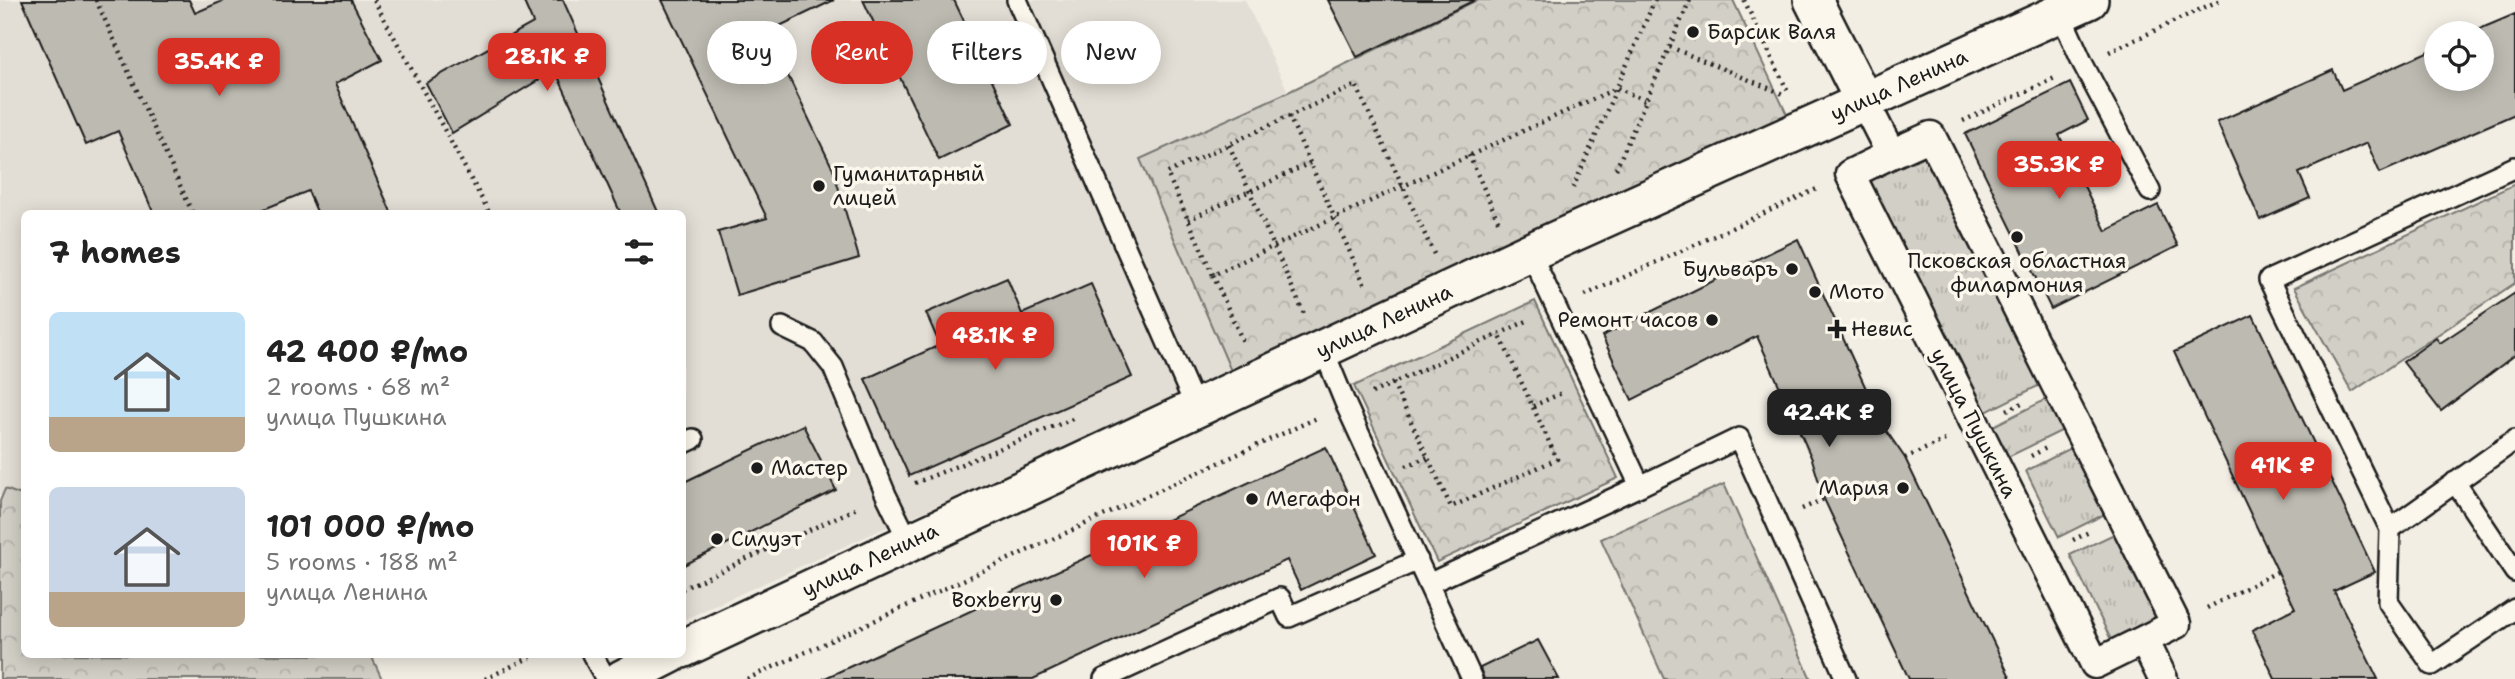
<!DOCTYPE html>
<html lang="en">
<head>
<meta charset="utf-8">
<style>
  :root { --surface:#fff; --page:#f2f2f2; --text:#222; --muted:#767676; --accent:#d93025 }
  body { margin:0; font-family:"Shantell Sans",sans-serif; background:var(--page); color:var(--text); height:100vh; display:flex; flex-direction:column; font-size:26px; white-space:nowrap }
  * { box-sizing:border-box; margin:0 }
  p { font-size:23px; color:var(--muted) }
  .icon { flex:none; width:38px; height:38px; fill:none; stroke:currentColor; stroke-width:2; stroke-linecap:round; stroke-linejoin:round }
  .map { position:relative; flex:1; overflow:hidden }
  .drawer { position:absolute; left:21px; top:210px; width:665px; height:448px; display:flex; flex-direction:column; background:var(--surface); border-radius:10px; box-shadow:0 4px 18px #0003 }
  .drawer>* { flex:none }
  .hud { position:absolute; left:707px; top:21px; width:665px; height:63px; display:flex; gap:14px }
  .tools { position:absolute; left:2424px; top:21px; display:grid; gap:14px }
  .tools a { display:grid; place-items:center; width:70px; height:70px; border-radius:50%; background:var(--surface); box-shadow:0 4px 18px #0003; font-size:35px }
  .price { position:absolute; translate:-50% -60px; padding:0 16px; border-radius:14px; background:var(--accent); color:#fff; font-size:23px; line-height:46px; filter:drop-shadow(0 2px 4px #0008) }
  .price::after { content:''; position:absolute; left:50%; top:42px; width:21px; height:16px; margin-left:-10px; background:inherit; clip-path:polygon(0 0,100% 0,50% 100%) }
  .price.selected { background:#222; color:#fff }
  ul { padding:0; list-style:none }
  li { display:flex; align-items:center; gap:21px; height:175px; padding:0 28px }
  li span { display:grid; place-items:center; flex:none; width:196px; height:140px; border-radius:10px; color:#555 }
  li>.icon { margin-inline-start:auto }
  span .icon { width:84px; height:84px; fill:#fffc; stroke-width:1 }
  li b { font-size:30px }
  h2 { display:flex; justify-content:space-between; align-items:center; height:84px; padding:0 28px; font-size:30px }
  .tag { padding:0 24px; border-radius:32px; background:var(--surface); box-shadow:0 4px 18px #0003; font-size:24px; line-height:63px }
  .tag.selected { background:var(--accent); color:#fff }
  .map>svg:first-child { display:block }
  .built { fill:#e2ded5 }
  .grass { fill:url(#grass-tufts); stroke:#777671; stroke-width:2 }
  .park { fill:url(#park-crowns); stroke:#777671; stroke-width:2 }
  .building { fill:#bdbab1; stroke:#1c1c1c; stroke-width:2 }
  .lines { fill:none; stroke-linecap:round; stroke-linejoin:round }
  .service-casing { stroke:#1c1c1c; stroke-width:24 }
  .pedestrian-casing { stroke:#1c1c1c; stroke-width:33 }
  .minor-casing { stroke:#1c1c1c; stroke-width:42 }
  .path { stroke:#1c1c1c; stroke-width:4.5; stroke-dasharray:2 5; stroke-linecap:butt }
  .service { stroke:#fbf7ec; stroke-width:19 }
  .pedestrian { stroke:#fbf7ec; stroke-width:28 }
  .minor { stroke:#fbf7ec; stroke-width:37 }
  .poi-dot { fill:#1c1c1c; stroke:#fbf7ec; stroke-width:2.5 }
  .labels { text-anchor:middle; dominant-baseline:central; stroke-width:7; stroke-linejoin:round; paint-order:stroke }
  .poi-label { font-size:21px; fill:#1c1c1c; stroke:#fbf7ec; text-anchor:start }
  .street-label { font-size:21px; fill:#1c1c1c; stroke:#fbf7ec }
</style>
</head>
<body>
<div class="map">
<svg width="2515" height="679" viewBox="0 0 2515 679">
  <defs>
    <pattern id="grass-tufts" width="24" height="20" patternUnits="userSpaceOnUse" patternTransform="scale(1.75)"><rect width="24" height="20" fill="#d2cfc6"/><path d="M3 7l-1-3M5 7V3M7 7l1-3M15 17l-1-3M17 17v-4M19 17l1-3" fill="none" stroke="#b4b1aa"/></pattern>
    <pattern id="park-crowns" width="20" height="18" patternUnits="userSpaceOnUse" patternTransform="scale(1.75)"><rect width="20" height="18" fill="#d2cfc6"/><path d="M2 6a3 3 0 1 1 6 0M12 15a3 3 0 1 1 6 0" fill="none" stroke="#b4b1aa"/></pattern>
  </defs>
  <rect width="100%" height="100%" fill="#f2eee4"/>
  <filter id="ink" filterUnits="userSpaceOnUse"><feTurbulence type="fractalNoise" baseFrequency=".0143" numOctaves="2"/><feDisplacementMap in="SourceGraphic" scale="14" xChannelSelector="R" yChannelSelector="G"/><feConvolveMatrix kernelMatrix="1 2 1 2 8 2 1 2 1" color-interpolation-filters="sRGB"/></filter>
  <g filter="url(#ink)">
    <path class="built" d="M0 0H1245L1288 92 1140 159 1234 378 876 532 683 620 682 214H24V496L5 489 0 501Z"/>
    <path class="grass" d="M1923 148 2042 384 1984 413 1865 177Z
      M2047 399 2063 430 2008 457 1993 426Z
      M2071 448 2105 514 2059 537 2026 471Z
      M2116 533 2159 621 2113 644 2070 555Z"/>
    <path class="park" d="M1477 0H1733L1790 121 1234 378 1140 159 1288 92Z
      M2515 184V283L2352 392 2294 288Z
      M1535 301 1618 478 1437 562 1354 386Z
      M1724 484 1811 679H1664L1601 539Z
      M5 489 24 496V654L371 655 382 679H0V501Z"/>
    <path class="building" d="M22 0H189L195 13 225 0H351L382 60 335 84 392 214H318L308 191 252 214H154L118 131 86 145Z
      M523 0H563L659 214H621L555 70 452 133 426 83 533 23Z
      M662 0H834L767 32 833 169 859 258 737 295 718 232 767 218Z
      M863 0H954L1013 124 939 160Z
      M1328 0H1475L1357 57Z
      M2515 14V114L2380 173 2367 143 2299 173 2310 198 2260 220 2217 122 2333 70 2342 90 2436 48V79H2482V33H2470Z
      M2070 83 2088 120 2059 135 2106 231 2158 205 2178 246 2051 309 1965 134Z
      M1798 239 1883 426 1905 458 2011 679H1909L1824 499 1812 459 1757 336 1632 400 1602 336Z
      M1007 278 1022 314 1091 284 1132 377 909 476 865 379 940 345 926 313Z
      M2515 293V355L2441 411 2403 362 2436 338 2440 343Z
      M2253 315 2375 572 2334 591 2378 679H2275L2252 630 2295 608 2174 352Z
      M803 425 836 490 682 566V483Z
      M1326 447 1376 554 1301 590 1287 560 1033 679H823Z
      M1538 640 1559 679H1484L1480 668Z"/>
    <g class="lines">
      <g class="service-casing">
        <path id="service" d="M1017 0 1196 408
          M2060 13 2083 64 2150 191
          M2515 167 2269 280 2390 529 2388 602 2432 665 2515 609
          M1530 252 1640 486 1739 438 1846 679
          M782 327 813 342 833 367 886 495 909 542
          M1323 349 1346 405 1472 679
          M682 444 693 439
          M2455 482 2515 572
          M2390 529 2515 440
          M1428 584 1640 486
          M592 654 606 679
          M1104 679 1280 598 1289 617 1418 560"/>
      </g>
      <g class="pedestrian-casing">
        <path id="pedestrian" d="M1864 101 1891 154 1931 136 2176 624 2144 640 2163 679
          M1891 154 1850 174 2095 664 2144 640"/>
      </g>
      <g class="minor-casing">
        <path id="minor" d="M1813 0 1864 101
          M682 649 1530 252 2089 0
          M622 679 671 654"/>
      </g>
      <path class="path" d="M96 0 193 214
        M374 0 490 214
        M1744 0 1789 94
        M1670 47 1783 94
        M2109 52 2220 0
        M1289 116 1366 288
        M1963 121 2057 77
        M1229 145 1304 314
        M1469 155 1500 225
        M1616 169 1690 0
        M1573 188 1655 0
        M1188 220 1310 163
        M1434 254 1356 85 1167 173 1213 275C1347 211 1482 150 1617 88L1646 101
        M1213 275 1244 344
        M1585 295 1819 188
        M1393 383 1451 507 1557 459 1499 334
        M1372 393 1529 320
        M1533 406 1564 392
        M2007 410 2024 402
        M2031 456 2048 447
        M1905 458 1945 440
        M1406 466 1428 457
        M915 483 1075 418
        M1802 509 1824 499
        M2073 540 2091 531
        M682 589 859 507
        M2207 608 2277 572
        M485 679 537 654
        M747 679 1319 417"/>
      <use href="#service" class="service"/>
      <use href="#pedestrian" class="pedestrian"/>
      <use href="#minor" class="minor"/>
    </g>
  </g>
  <g class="poi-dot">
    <circle cx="1693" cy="32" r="7"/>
    <circle cx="819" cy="186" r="7"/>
    <circle cx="2017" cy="237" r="7"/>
    <circle cx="1792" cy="269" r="7"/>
    <circle cx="1815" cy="292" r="7"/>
    <circle cx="1712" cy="320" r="7"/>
    <path d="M1833.5 318.5h7v7h7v7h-7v7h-7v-7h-7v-7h7z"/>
    <circle cx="757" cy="468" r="7"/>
    <circle cx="1903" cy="488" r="7"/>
    <circle cx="1252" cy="499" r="7"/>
    <circle cx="717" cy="539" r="7"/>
    <circle cx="1056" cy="600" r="7"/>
  </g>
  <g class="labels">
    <g class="poi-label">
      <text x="1707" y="32">Барсик Валя</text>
      <text x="833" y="174">Гуманитарный<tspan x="833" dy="24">лицей</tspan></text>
      <text x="2017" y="261" text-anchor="middle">Псковская областная<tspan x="2017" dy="24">филармония</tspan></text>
      <text x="1778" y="269" text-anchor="end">Бульваръ</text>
      <text x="1829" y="292">Мото</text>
      <text x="1698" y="320" text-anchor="end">Ремонт часов</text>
      <text x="1851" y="329">Невис</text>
      <text x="771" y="468">Мастер</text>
      <text x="1889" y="488" text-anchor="end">Мария</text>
      <text x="1266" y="499">Мегафон</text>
      <text x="731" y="539">Силуэт</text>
      <text x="1042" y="600" text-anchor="end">Boxberry</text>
    </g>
    <g class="street-label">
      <text transform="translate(1899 85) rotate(-24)">улица Ленина</text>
      <text transform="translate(1384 321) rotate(-25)">улица Ленина</text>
      <text transform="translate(1974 423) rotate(63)">улица Пушкина</text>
      <text transform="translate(870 560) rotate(-25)">улица Ленина</text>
    </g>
  </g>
</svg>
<div class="tools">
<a><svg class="icon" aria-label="locate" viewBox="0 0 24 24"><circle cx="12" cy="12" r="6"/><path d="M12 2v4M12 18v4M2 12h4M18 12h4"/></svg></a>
</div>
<b class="price" style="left:547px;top:93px">28.1K ₽</b>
<b class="price" style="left:219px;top:98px">35.4K ₽</b>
<b class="price" style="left:2059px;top:201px">35.3K ₽</b>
<b class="price" style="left:995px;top:372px">48.1K ₽</b>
<b class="price selected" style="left:1829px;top:449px">42.4K ₽</b>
<b class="price" style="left:2283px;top:502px">41K ₽</b>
<b class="price" style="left:1144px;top:580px">101K ₽</b>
<div class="hud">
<a class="tag">Buy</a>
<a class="tag selected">Rent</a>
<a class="tag">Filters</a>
<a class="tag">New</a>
</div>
<section class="drawer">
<h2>7 homes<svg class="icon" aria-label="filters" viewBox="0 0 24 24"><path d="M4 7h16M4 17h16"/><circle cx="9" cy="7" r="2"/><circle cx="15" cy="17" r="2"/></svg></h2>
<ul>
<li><span style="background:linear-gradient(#bfe0f5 75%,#b9a48a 0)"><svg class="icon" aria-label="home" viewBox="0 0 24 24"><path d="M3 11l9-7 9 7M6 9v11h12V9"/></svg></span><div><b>42 400 ₽/mo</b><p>2 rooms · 68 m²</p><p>улица Пушкина</p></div></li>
<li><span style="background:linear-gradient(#c9d6e8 75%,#b9a48a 0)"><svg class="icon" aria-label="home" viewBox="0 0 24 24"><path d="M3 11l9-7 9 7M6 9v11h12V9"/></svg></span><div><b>101 000 ₽/mo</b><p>5 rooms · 188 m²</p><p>улица Ленина</p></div></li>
</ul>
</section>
</div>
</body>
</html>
